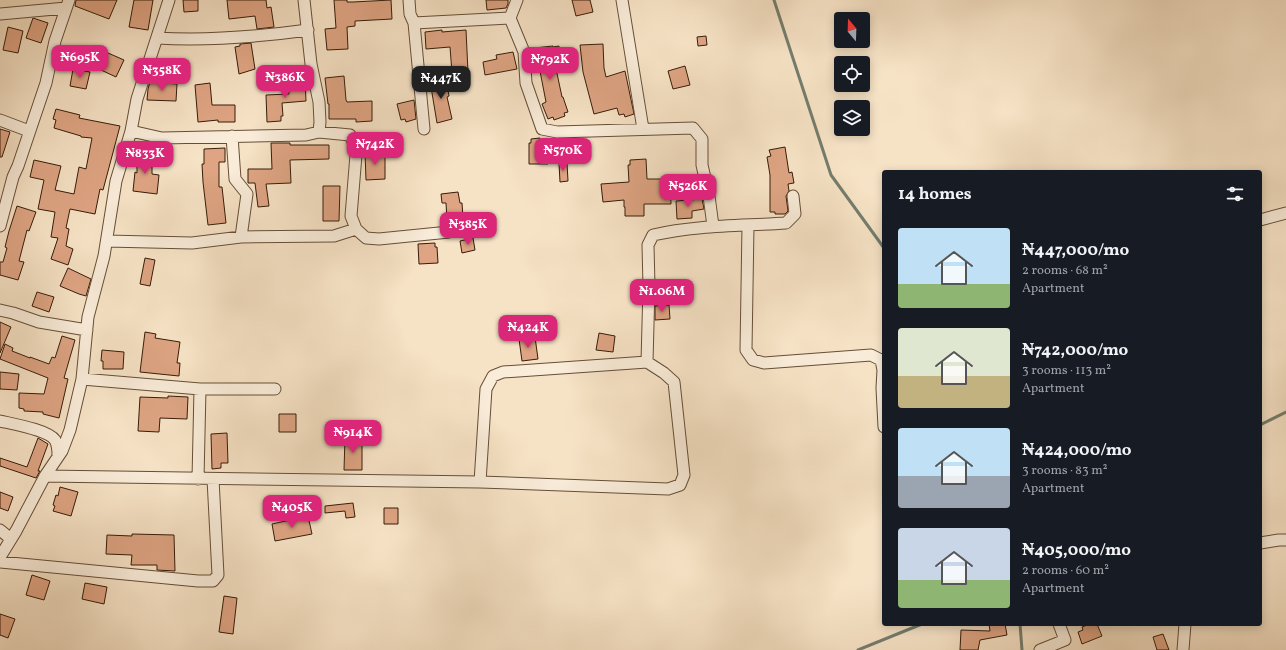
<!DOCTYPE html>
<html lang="en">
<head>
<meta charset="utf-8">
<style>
  :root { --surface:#171b24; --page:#20242c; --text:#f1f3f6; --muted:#9ea1a6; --accent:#db2777 }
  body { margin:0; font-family:Vollkorn,serif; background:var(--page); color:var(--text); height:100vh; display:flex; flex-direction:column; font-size:15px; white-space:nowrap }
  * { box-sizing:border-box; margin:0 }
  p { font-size:13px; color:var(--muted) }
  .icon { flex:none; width:22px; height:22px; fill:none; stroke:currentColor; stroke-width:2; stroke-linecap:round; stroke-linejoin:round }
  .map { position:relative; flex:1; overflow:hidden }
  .details { position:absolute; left:882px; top:170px; width:380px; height:456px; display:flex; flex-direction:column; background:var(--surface); border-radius:4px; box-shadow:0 2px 10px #0003 }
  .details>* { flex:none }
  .needle { width:26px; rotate:341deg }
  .controls { position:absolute; left:834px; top:12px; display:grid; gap:8px }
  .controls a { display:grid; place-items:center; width:36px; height:36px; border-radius:4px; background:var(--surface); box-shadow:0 2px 10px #0003; font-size:20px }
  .price { position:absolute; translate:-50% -34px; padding:0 9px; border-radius:8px; background:var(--accent); color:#fff; font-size:13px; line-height:26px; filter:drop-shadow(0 1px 2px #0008) }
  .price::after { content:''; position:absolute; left:50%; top:24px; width:12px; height:9px; margin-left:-6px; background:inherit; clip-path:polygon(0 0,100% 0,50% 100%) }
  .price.selected { background:#222; color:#fff }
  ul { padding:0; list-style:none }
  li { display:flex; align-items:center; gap:12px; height:100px; padding:0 16px }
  li span { display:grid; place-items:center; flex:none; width:112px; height:80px; border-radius:4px; color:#555 }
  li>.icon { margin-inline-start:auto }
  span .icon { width:48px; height:48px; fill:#fffc; stroke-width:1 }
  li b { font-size:17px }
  h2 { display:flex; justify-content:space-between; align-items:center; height:48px; padding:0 16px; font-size:17px }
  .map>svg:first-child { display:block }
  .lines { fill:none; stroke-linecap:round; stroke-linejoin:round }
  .stream { stroke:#747d6d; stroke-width:3 }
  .building { fill:#dea483; stroke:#361c09 }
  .street-casing { stroke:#664e38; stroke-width:13 }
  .street { stroke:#f9ecd9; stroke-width:11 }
</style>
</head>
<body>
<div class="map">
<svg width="1286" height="650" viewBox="0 0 1286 650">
  <rect width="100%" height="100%" fill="#f6e2c5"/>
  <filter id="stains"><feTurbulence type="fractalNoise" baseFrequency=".005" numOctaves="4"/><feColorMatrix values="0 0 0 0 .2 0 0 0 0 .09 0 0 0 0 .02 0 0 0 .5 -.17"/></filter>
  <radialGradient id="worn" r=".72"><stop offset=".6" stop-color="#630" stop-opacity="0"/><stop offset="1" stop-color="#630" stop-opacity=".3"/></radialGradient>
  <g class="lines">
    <path class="stream" d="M774 0 831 175 884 248
      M1260 425 1286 412
      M1020 624 1022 650
      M858 650 922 624"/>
  </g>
  <path class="building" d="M76 0H117L109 19 75 6Z
    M134 0H153L148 30 129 27Z
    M183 0H198V11L184 12Z
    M227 0H266L267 8 271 7 274 27 257 29 255 16 229 19Z
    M334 0H347V2H353L391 0 392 19 355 21V26L347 27 348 49 327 50 325 29 336 28Z
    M486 0H508V4L506 8 487 10Z
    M572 0H590L593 12 576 16Z
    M33 18 48 23 41 43 26 38Z
    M8 27 23 31 18 53 3 50Z
    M442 30V32L466 30 468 72 452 73 450 47 426 49 425 32Z
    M706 36 707 45 698 46 697 37Z
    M251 43 255 69 239 74 235 47 240 46V44Z
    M603 44 604 68 606 77 625 71 634 114 625 117 624 114 619 115 617 108 594 114 583 72 580 45Z
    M553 46V47L559 46 560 63 555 64 562 97H563L568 112 564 113 565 116 554 120 553 117 548 119 542 104 546 102 539 66 533 67 532 51H534V48Z
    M513 52 517 69 485 75 483 62 497 59 496 55Z
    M108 53 124 60 116 77 101 70Z
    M685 66 690 85 673 89 668 71Z
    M73 69 90 72 86 89 70 86Z
    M344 76 346 100 347 102 372 101V121L356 122V119H329V104H328L325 78Z
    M446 78 449 96 447 97 452 119 437 123 430 81Z
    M305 79 306 101 282 103 283 116H281V121L267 122 266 95 289 94 287 80Z
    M150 82 177 84 176 101 147 100 148 89Z
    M210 83 212 105H235V122H218V120L198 122 195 85Z
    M414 100 416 119 406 122 405 119 401 120 397 104Z
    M56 109 80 115 79 118 120 126 103 190 100 189 95 214 70 209 66 228 69 229 66 246 73 249 68 265 51 259 58 238 51 237 55 212 38 209 44 180 30 177 34 160 61 166 55 190 74 194 79 167 86 169 92 138 81 137V136L54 128 56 120 53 119Z
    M0 129 10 132 2 157H0Z
    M540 138V143H548V164H529V143H531V139Z
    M271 143H290V145H329V159L290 160 291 183 266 184 269 206 258 207 255 183H248V169H272Z
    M785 147 789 173 792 172 794 183 788 184 789 191 786 196 788 211 785 214H775V212H770V175L767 157 771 156 769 150Z
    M225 148V162H219V187H222L226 223 208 225 203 182 202 164H204V149Z
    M137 152H152V174L159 175 157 194 133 191 135 172 137 173Z
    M365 153H385V179L366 180Z
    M646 159 647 179H670L671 204H644V216H625V207H624V200L603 202 601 184 629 182 628 165H630V160Z
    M559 163H567L568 181 560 182Z
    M323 186H340L339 221H323Z
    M458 192 460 203H462L463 218 447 220 446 203H442L441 194Z
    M702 199 704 209 692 211V218L677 219 676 201Z
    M17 206 36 212 29 231 27 230 19 261 24 262 18 280 0 275V262H3L7 248 5 247 9 231Z
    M473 238 475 250 462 253 460 241Z
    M435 243V247H437L438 263 419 264 418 244Z
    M145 258 155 260 150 286 140 284Z
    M68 268 91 279 86 296 79 294 60 286Z
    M37 292 54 297 49 312 32 306Z
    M669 305 670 319 655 320V306Z
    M0 322 11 327 0 353Z
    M145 332 156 334 155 338 180 342 177 363H180L179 376 140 372Z
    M599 333 615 336 613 352 596 350Z
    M62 336 75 340 64 378 68 379 59 418 43 414V412L24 411V409L19 408V393L44 394 48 378 0 359 5 344 13 348 12 351 30 358V357L49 364 52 357 55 358Z
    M535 337 538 359 522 361 519 339Z
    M102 350 124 352 123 369H103V361H101Z
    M0 372 19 374 17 390 0 389Z
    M168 396 188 397 187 419 160 418 159 432 138 431 140 397 168 398Z
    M279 414H296V432H279Z
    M227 433 228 463H221V468L212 469 211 434Z
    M345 437 362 438V470H344Z
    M38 438 48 444 38 471H40L36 478 0 466V458L27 467Z
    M60 487 78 492 71 516 53 511 55 506 53 505 56 495 58 496Z
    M0 492 13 497 8 511 0 508Z
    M353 503 355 517 346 518 345 511 325 513V506Z
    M384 508H398V524H384Z
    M308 516 312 534 275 541 272 524Z
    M132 534 174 535 175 571 157 570V565H131L132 555 106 554 107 535 132 536Z
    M32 575 50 581 44 600 26 595Z
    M85 583 107 587 104 604 82 599Z
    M224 596 237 598 233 634 219 632Z
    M0 614 15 619 8 638 0 635Z
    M989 624H1005L1007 635 980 640 978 650H960L961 630 990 631Z
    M1090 624H1097L1102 636 1082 644 1078 632 1083 630 1082 627Z
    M1163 634 1169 650H1157L1153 637Z"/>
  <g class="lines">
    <g class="street-casing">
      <path id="street" d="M304 0 311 64 319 102 320 122 319 132
        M409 0 410 14 414 23 510 18
        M517 0 510 18 524 52 526 83 542 129 557 132 693 128 702 139V165L709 196 713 226
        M622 0 643 129
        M0 14 66 8
        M414 23 424 129
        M157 38C208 41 257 37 308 30
        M0 120 29 131
        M131 131 162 138 306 135 319 132 350 135 355 146 356 155 351 216 356 229 366 238 379 239 449 232
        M232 136 235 179 247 194 241 237
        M1260 220 1286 213
        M0 226 13 177 18 166 46 83 55 41 69 0
        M748 226 746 350 753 360 764 363 871 355 881 360 883 370 882 388 884 427
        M107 241 192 243 241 237 334 236 356 229
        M0 310 13 313 39 322 87 330
        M82 379 200 389H275
        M0 421C13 424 48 430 55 440 58 445 58 451 58 456
        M45 476 480 482 668 489 680 485 684 475 674 382 664 373 647 362 649 286 648 245 653 235C696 225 741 226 786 223L795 214 793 196
        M198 479 200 389
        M480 482 486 389 493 376 503 372 647 362
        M0 530 11 539
        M1260 543 1279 540H1286
        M0 557 16 531 45 476 62 451 70 430 82 379 88 317 104 256 116 181 131 131 137 99 169 0
        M0 562 198 581H213L218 575 213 479
        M1040 650 1065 640 1059 624
        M1183 650 1185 624"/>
    </g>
    <use href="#street" class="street"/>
  </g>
  <rect width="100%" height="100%" filter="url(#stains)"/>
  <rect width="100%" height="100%" fill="url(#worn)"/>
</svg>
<div class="controls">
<a><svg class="needle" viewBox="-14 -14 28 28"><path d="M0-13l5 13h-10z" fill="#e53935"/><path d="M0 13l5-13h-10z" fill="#9ea1a6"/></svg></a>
<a><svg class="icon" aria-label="locate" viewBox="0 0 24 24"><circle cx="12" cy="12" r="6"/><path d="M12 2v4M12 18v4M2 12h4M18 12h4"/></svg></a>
<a><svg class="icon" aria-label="layers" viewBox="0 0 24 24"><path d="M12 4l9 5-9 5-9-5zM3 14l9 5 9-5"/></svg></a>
</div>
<b class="price" style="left:80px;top:79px">₦695K</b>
<b class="price" style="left:550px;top:81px">₦792K</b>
<b class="price" style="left:162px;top:92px">₦358K</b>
<b class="price" style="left:285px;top:99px">₦386K</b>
<b class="price selected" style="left:441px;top:100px">₦447K</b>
<b class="price" style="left:375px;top:166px">₦742K</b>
<b class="price" style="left:563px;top:172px">₦570K</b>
<b class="price" style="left:145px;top:175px">₦833K</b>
<b class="price" style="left:688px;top:208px">₦526K</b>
<b class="price" style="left:468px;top:246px">₦385K</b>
<b class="price" style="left:662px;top:313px">₦1.06M</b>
<b class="price" style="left:528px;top:349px">₦424K</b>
<b class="price" style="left:353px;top:454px">₦914K</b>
<b class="price" style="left:292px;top:529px">₦405K</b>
<section class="details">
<h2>14 homes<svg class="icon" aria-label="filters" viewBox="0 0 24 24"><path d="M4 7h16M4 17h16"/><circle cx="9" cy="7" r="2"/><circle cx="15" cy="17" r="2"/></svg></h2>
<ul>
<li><span style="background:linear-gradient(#bfe0f5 70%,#8fb573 0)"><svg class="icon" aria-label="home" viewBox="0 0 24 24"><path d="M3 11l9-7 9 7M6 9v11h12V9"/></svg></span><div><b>₦447,000/mo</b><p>2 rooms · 68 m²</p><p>Apartment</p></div></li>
<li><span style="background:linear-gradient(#dfe7d0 60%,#c2b280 0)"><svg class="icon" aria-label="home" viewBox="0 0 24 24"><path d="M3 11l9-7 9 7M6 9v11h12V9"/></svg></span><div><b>₦742,000/mo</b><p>3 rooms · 113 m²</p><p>Apartment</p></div></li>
<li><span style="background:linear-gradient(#bfe0f5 60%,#9aa5b1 0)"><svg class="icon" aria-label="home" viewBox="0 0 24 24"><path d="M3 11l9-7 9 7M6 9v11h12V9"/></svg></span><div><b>₦424,000/mo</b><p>3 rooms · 83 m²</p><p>Apartment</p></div></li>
<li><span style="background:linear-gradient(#c9d6e8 65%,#8fb573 0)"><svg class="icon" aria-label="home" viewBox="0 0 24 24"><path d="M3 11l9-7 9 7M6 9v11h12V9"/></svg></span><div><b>₦405,000/mo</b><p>2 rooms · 60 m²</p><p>Apartment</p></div></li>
</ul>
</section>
</div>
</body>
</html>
